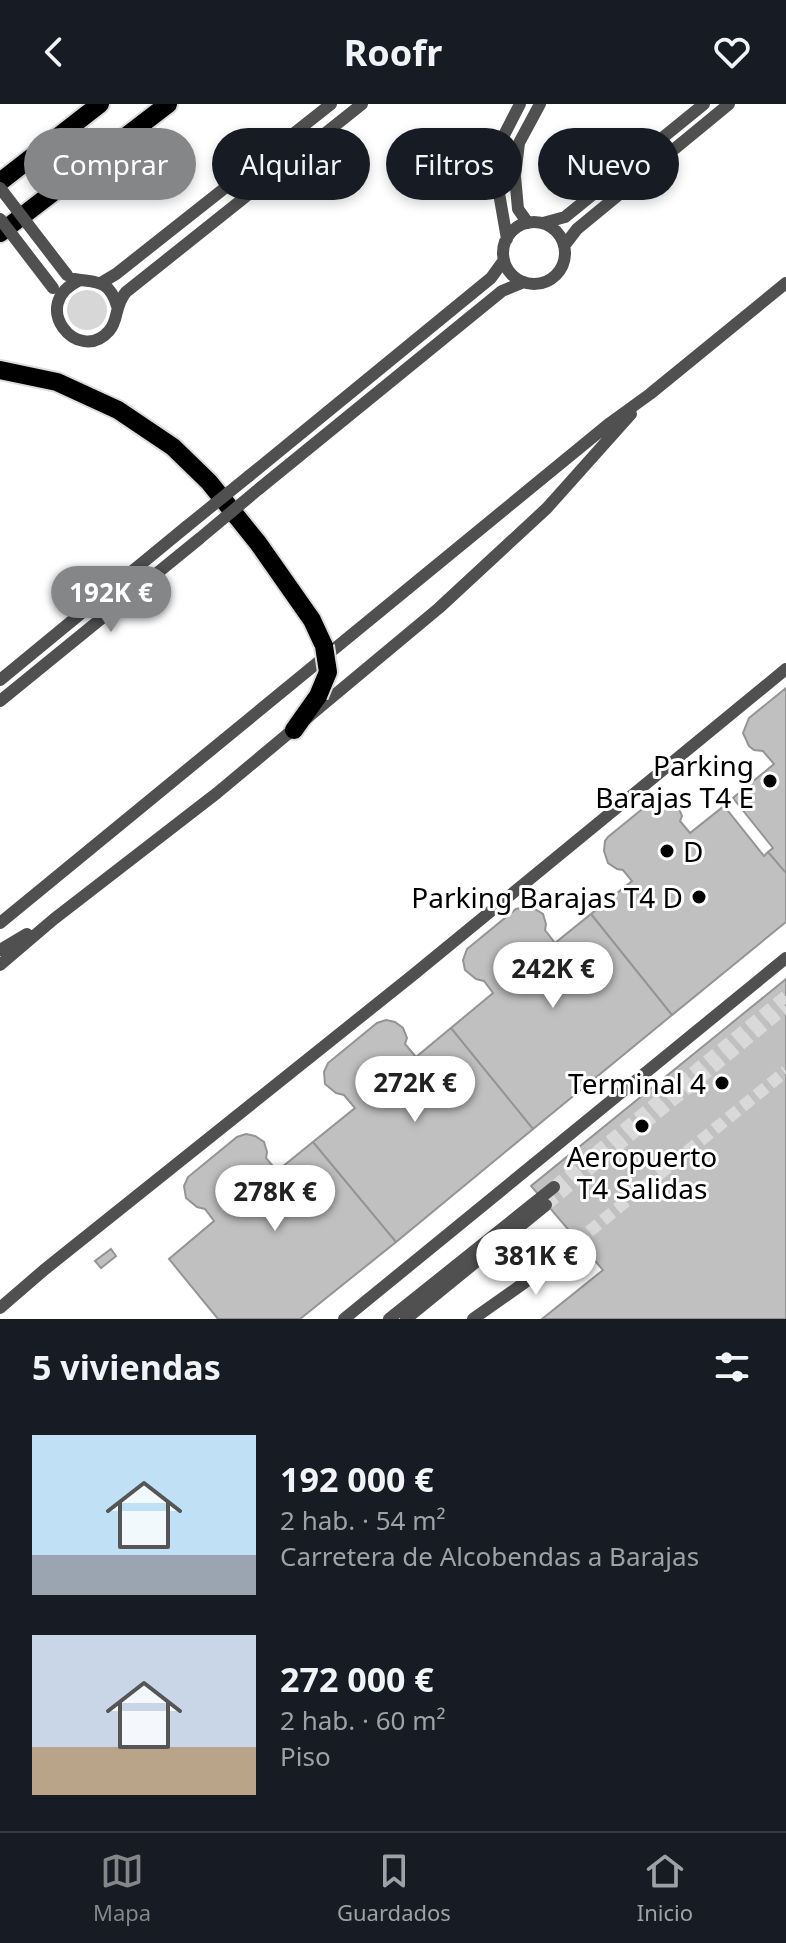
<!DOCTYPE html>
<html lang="es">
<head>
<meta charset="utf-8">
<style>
  :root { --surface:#171b24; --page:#20242c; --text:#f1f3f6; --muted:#9ea1a6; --line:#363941; --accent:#858687 }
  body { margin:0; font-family:"Noto Sans",sans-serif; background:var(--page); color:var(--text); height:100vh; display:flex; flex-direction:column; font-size:30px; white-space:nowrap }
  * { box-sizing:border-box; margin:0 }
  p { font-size:26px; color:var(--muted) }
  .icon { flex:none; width:44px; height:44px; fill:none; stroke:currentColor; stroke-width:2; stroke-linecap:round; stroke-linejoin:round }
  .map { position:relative; height:1215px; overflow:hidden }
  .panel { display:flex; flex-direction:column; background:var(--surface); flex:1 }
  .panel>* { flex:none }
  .guide { position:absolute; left:24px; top:24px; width:738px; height:72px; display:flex; gap:16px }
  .price { position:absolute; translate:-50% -68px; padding:0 18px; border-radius:28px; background:#fff; color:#222; font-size:26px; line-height:52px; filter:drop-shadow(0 2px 4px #0008) }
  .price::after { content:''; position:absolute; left:50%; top:48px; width:24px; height:18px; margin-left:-12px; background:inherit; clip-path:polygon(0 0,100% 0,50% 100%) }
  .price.selected { background:var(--accent); color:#fff }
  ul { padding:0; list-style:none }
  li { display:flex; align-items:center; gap:24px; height:200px; padding:0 32px }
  li span { display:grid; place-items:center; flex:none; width:224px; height:160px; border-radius:0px; color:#555 }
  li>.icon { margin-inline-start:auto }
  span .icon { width:96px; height:96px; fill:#fffc; stroke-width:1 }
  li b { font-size:34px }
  h2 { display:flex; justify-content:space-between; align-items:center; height:96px; padding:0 32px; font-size:34px }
  .chip { padding:0 28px; border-radius:36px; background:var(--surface); box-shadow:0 4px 12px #0003; font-size:28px; line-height:72px }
  .chip.selected { background:var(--accent); color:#fff }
  header { display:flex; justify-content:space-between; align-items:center; height:104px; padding:0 32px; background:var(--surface); font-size:36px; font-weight:700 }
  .dock { display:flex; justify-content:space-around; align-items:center; height:112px; border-top:2px solid var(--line); background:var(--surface); font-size:22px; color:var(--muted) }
  .dock a { display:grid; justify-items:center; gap:4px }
  .dock .selected { color:var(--accent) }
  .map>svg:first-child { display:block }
  .green { fill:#d7d7d7 }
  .building { fill:#c0c0c0; stroke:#949494; stroke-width:2 }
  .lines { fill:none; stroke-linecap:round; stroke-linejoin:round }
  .minor-tunnel { stroke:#d9d9d9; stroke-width:12; stroke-dasharray:12 6; stroke-linecap:butt }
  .highway-casing { stroke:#dbdbdb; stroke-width:22 }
  .minor { stroke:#505050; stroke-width:12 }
  .highway { stroke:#000; stroke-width:18 }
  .highway-bridge-casing { stroke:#dbdbdb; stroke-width:22; stroke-linecap:butt }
  .minor-bridge { stroke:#505050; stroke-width:12 }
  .highway-bridge { stroke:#000; stroke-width:18 }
  .poi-dot { fill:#000; stroke:#fff; stroke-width:3 }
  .labels { text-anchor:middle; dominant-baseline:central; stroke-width:6; stroke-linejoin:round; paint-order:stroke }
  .poi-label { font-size:28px; fill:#000; stroke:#fff; text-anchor:end }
</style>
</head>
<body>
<header><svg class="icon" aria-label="back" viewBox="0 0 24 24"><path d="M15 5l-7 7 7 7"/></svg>Roofr<svg class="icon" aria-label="heart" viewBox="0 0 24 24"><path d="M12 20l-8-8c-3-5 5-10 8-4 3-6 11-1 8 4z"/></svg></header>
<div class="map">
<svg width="786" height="1215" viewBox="0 0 786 1215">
  <rect width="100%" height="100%" fill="#fff"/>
  <path class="green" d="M67 206a20 20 0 1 1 40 0a20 20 0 1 1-40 0Z"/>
  <path class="building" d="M786 584V769L768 748 773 744 733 694 774 660 763 647 754 646 749 642 743 629 749 614Z
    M661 693 670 695 678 702 682 712 680 717 690 729 724 702 764 752 768 748 786 769V818L672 911 591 810 632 777 623 766 617 765 608 759 604 747 605 737 608 733 652 697Z
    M530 802 543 810 546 820 545 826 555 839 591 810 672 911 533 1025 451 924 493 889 484 877 476 875 465 866 463 856 467 845 516 805Z
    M786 875V1215H542L603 1166 531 1082Z
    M386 916 395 918 403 924 407 934 405 940 416 953 451 924 533 1025 396 1138 313 1038 355 1004 344 991 336 989 325 980 324 968 328 959 377 919Z
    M246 1030 255 1032 264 1038 267 1048 266 1054 277 1067 313 1038 396 1138 300 1215H218L169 1155 214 1117 205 1105 197 1103 186 1094 184 1082 188 1073 237 1033Z
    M111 1145 116 1152 101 1164 95 1157Z"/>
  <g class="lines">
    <path class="minor-tunnel" d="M554 1083 786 892
      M546 1101 786 903
      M575 1139 786 967"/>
    <g class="highway-casing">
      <path id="highway" d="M0 78 100 0
        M0 129 168 0
        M0 266 57 278 118 306 173 343 209 378 258 439 312 516 324 542
        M294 626 318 592"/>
    </g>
    <path class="minor" d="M503 149a31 31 0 1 1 62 0a31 31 0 1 1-62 0Z
      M528 119 518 105 515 72 519 39 540 0
      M543 119 565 113 704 0
      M507 135 496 72 500 39 520 0
      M564 142 577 125 729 0
      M74 175C97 179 109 175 117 202
      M80 176C27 200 78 262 109 227 119 216 114 202 126 188L362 0
      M101 179 116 170 331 0
      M249 372 491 174 504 156
      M260 384 502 187 524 178
      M0 576 186 423
      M0 597 199 435
      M0 819 610 319 650 290 786 179
      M0 846 27 830
      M0 861 54 815 217 689 439 504 547 404 631 310
      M0 1204 44 1166 413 871 786 565
      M344 1215 786 854
      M389 1215 554 1083
      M406 1215 546 1101
      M473 1215 524 1179 575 1139"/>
    <use href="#highway" class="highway"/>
    <g class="highway-bridge-casing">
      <path id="highway-bridge" d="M318 592 328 568 324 542"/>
    </g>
    <path class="minor-bridge" d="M0 84 67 171
      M0 115 53 184
      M186 423 249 372
      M199 435 260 384"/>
    <use href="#highway-bridge" class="highway-bridge"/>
  </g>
  <g class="poi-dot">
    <circle cx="770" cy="677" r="8"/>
    <circle cx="667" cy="747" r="8"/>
    <circle cx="699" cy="793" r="8"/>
    <circle cx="722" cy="979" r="8"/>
    <circle cx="642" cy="1022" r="8"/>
  </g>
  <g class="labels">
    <g class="poi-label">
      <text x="754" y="661">Parking<tspan x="754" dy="32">Barajas T4 E</tspan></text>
      <text x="683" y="747" text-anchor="start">D</text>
      <text x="683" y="793">Parking Barajas T4 D</text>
      <text x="706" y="979">Terminal 4</text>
      <text x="642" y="1052" text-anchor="middle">Aeropuerto<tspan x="642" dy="32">T4 Salidas</tspan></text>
    </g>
  </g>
</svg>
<b class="price selected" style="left:111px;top:530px">192K €</b>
<b class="price" style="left:553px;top:906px">242K €</b>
<b class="price" style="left:415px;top:1020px">272K €</b>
<b class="price" style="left:275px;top:1129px">278K €</b>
<b class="price" style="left:536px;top:1193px">381K €</b>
<div class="guide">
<a class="chip selected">Comprar</a>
<a class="chip">Alquilar</a>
<a class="chip">Filtros</a>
<a class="chip">Nuevo</a>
</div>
</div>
<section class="panel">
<h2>5 viviendas<svg class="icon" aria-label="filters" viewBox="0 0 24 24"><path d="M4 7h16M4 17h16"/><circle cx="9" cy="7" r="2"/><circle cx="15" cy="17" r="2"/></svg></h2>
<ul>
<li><span style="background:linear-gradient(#bfe0f5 75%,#9aa5b1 0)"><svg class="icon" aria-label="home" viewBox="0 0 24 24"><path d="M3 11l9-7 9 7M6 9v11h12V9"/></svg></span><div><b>192 000 €</b><p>2 hab. · 54 m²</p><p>Carretera de Alcobendas a Barajas</p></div></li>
<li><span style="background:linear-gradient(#c9d6e8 70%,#b9a48a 0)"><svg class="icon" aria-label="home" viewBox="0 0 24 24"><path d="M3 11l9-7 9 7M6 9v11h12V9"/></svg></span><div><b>272 000 €</b><p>2 hab. · 60 m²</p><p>Piso</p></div></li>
</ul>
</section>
<nav class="dock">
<a class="selected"><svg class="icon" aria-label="map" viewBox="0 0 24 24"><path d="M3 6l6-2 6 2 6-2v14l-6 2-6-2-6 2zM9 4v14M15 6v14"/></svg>Mapa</a>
<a><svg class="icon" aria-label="saved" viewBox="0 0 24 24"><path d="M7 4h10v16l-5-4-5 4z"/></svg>Guardados</a>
<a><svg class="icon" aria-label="home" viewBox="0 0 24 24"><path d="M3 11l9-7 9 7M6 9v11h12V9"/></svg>Inicio</a>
</nav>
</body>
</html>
